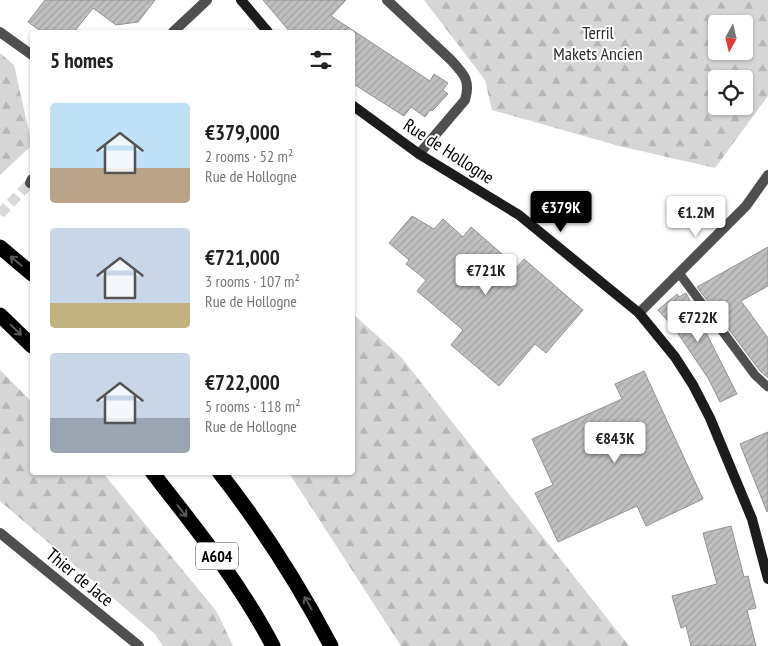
<!DOCTYPE html>
<html lang="en">
<head>
<meta charset="utf-8">
<style>
  :root { --surface:#fff; --page:#f6f6f6; --text:#222; --muted:#767676; --accent:#000 }
  body { margin:0; font-family:"PT Sans Narrow",sans-serif; background:var(--page); color:var(--text); height:100vh; display:flex; flex-direction:column; font-size:19px; white-space:nowrap }
  * { box-sizing:border-box; margin:0 }
  p { font-size:16px; color:var(--muted) }
  .icon { flex:none; width:28px; height:28px; fill:none; stroke:currentColor; stroke-width:2; stroke-linecap:round; stroke-linejoin:round }
  .map { position:relative; flex:1; overflow:hidden }
  .panel { position:absolute; left:30px; top:30px; width:325px; height:445px; display:flex; flex-direction:column; background:var(--surface); border-radius:5px; box-shadow:0 1px 4px #0004 }
  .panel>* { flex:none }
  .needle { width:32px; rotate:188deg }
  .buttons { position:absolute; left:708px; top:15px; display:grid; gap:10px }
  .buttons a { display:grid; place-items:center; width:45px; height:45px; border-radius:5px; background:var(--surface); box-shadow:0 1px 4px #0004; font-size:25px }
  .price { position:absolute; translate:-50% -42px; padding:0 11px; border-radius:5px; background:#fff; color:#222; font-size:16px; line-height:32px; filter:drop-shadow(0 1px 2px #0008) }
  .price::after { content:''; position:absolute; left:50%; top:30px; width:15px; height:11px; margin-left:-8px; background:inherit; clip-path:polygon(0 0,100% 0,50% 100%) }
  .price.on { background:var(--accent); color:#fff }
  ul { padding:0; list-style:none }
  li { display:flex; align-items:center; gap:15px; height:125px; padding:0 20px }
  li span { display:grid; place-items:center; flex:none; width:140px; height:100px; border-radius:5px; color:#555 }
  li>.icon { margin-inline-start:auto }
  span .icon { width:60px; height:60px; fill:#fffc; stroke-width:1 }
  li b { font-size:21px }
  h2 { display:flex; justify-content:space-between; align-items:center; height:60px; padding:0 20px; font-size:21px }
  .map>svg:first-child { display:block }
  .forest { fill:url(#forest-firs); fill-rule:evenodd }
  .building { fill:url(#building-hatch); stroke:#939393 }
  .lines { fill:none; stroke-linecap:round; stroke-linejoin:round }
  .street-tunnel { stroke:#d9d9d9; stroke-width:10; stroke-dasharray:10 5; stroke-linecap:butt }
  .lane { stroke:#4f4f4f; stroke-width:9 }
  .street { stroke:#4f4f4f; stroke-width:10 }
  .secondary { stroke:#1c1c1c; stroke-width:10 }
  .highway { stroke:#000; stroke-width:15 }
  .oneway { stroke:#595959 }
  .labels { text-anchor:middle; dominant-baseline:central; stroke-width:4; stroke-linejoin:round; paint-order:stroke }
  .shield { fill:#fff; stroke:#4c4c4c; stroke-width:1 }
  .shield-label { font-size:16px; font-weight:bold; fill:#000 }
  .park-label { font-size:18px; fill:#2d2d2d; stroke:#fff }
  .street-label { font-size:18px; fill:#000; stroke:#fff }
</style>
</head>
<body>
<div class="map">
<svg width="768" height="646" viewBox="0 0 768 646">
  <defs>
    <pattern id="forest-firs" width="22" height="20" patternUnits="userSpaceOnUse" patternTransform="scale(1.25)"><rect width="22" height="20" fill="#d6d6d6"/><path d="M5 1l3.5 6h-7zM16 11l3.5 6h-7z" fill="#b6b6b6"/></pattern>
    <pattern id="building-hatch" width="6" height="6" patternUnits="userSpaceOnUse" patternTransform="scale(1.25)"><rect width="6" height="6" fill="#bfbfbf"/><path d="M-1 1l2-2M0 6l6-6M5 7l2-2" fill="none" stroke="#a2a2a2"/></pattern>
  </defs>
  <rect width="100%" height="100%" fill="#fff"/>
  <path class="forest" d="M424 0H768V96L715 168 619 146 492 110 485 80ZM716 24H744V51H716ZM716 79H744V106H716Z
    M0 53 14 65 32 145 0 175Z
    M353 314 401 357 629 646H401L289 473 352 472Z
    M0 370 32 402V472L103 473 217 612 233 646H163L155 634 0 501Z"/>
  <path class="building" d="M45 0H155L138 22 116 25 93 8 74 32H42L28 22Z
    M263 0H346L331 16 430 81 434 74 448 83 443 90 448 94 432 111 430 110 425 117 411 107 404 116 352 83V32H290Z
    M412 216 434 229 443 219 463 237 471 227 517 267 524 259 583 310 546 353 535 344 499 386 451 345 463 330 417 291 426 280 406 264 409 260 389 243Z
    M768 247V286L741 301 768 338V378L760 371 697 287Z
    M686 293 737 394 720 402 708 378 675 329 658 310 677 294 679 297Z
    M644 371 703 499 646 526 637 506 558 542 535 493 553 485 532 439 622 399 615 384Z
    M768 432V511L767 512 740 444Z
    M731 526 744 577 748 576 756 608 747 610 756 646H691L686 626 681 628 672 596 717 584 703 533Z"/>
  <g class="lines">
    <path class="street-tunnel" d="M0 214 30 183"/>
    <path class="lane" d="M679 273 755 375 768 387"/>
    <path class="street" d="M387 0 451 60C464 74 471 81 465 100L419 154
      M0 32 32 55
      M173 32 207 0
      M30 183 32 179
      M639 313 746 206 768 175
      M0 533 139 646"/>
    <path class="secondary" d="M241 0 268 32
      M352 105 419 154 519 215 639 313 675 357 693 385 710 418 752 519 768 579"/>
    <path class="highway" d="M0 247 32 274
      M0 315 32 346
      M152 472C195 527 240 583 273 646
      M219 472C262 527 299 585 331 646"/>
  </g>
  <defs><path id="oneway-shaft" d="M-6 0H5M1.5-3L5.5 0L1.5 3" fill="none" stroke-width="1.6" stroke-linecap="round" stroke-linejoin="round" transform="scale(1.25)"/></defs>
  <g class="oneway">
    <use href="#oneway-shaft" transform="translate(16 261) rotate(-140)"/>
    <use href="#oneway-shaft" transform="translate(16 330) rotate(44)"/>
    <use href="#oneway-shaft" transform="translate(182 511) rotate(51)"/>
    <use href="#oneway-shaft" transform="translate(308 603) rotate(-120)"/>
  </g>
  <g class="labels">
    <rect class="shield" x="196" y="542.5" width="42" height="27" rx="4"/>
    <g class="shield-label">
      <text x="217" y="556">A604</text>
    </g>
    <g class="park-label">
      <text x="598" y="32">Terril<tspan x="598" dy="21">Makets Ancien</tspan></text>
    </g>
    <g class="street-label">
      <text transform="translate(449 151) rotate(33)">Rue de Hollogne</text>
      <text transform="translate(80 577) rotate(39)">Thier de Jace</text>
    </g>
  </g>
</svg>
<div class="buttons">
<a><svg class="needle" viewBox="-14 -14 28 28"><path d="M0-13l5 13h-10z" fill="#e53935"/><path d="M0 13l5-13h-10z" fill="#767676"/></svg></a>
<a><svg class="icon" aria-label="locate" viewBox="0 0 24 24"><circle cx="12" cy="12" r="6"/><path d="M12 2v4M12 18v4M2 12h4M18 12h4"/></svg></a>
</div>
<b class="price on" style="left:561px;top:233px">€379K</b>
<b class="price" style="left:696px;top:238px">€1.2M</b>
<b class="price" style="left:486px;top:296px">€721K</b>
<b class="price" style="left:698px;top:343px">€722K</b>
<b class="price" style="left:615px;top:464px">€843K</b>
<section class="panel">
<h2>5 homes<svg class="icon" aria-label="filters" viewBox="0 0 24 24"><path d="M4 7h16M4 17h16"/><circle cx="9" cy="7" r="2"/><circle cx="15" cy="17" r="2"/></svg></h2>
<ul>
<li><span style="background:linear-gradient(#bfe0f5 65%,#b9a48a 0)"><svg class="icon" aria-label="home" viewBox="0 0 24 24"><path d="M3 11l9-7 9 7M6 9v11h12V9"/></svg></span><div><b>€379,000</b><p>2 rooms · 52 m²</p><p>Rue de Hollogne</p></div></li>
<li><span style="background:linear-gradient(#c9d6e8 75%,#c2b280 0)"><svg class="icon" aria-label="home" viewBox="0 0 24 24"><path d="M3 11l9-7 9 7M6 9v11h12V9"/></svg></span><div><b>€721,000</b><p>3 rooms · 107 m²</p><p>Rue de Hollogne</p></div></li>
<li><span style="background:linear-gradient(#c9d6e8 65%,#9aa5b1 0)"><svg class="icon" aria-label="home" viewBox="0 0 24 24"><path d="M3 11l9-7 9 7M6 9v11h12V9"/></svg></span><div><b>€722,000</b><p>5 rooms · 118 m²</p><p>Rue de Hollogne</p></div></li>
</ul>
</section>
</div>
</body>
</html>
